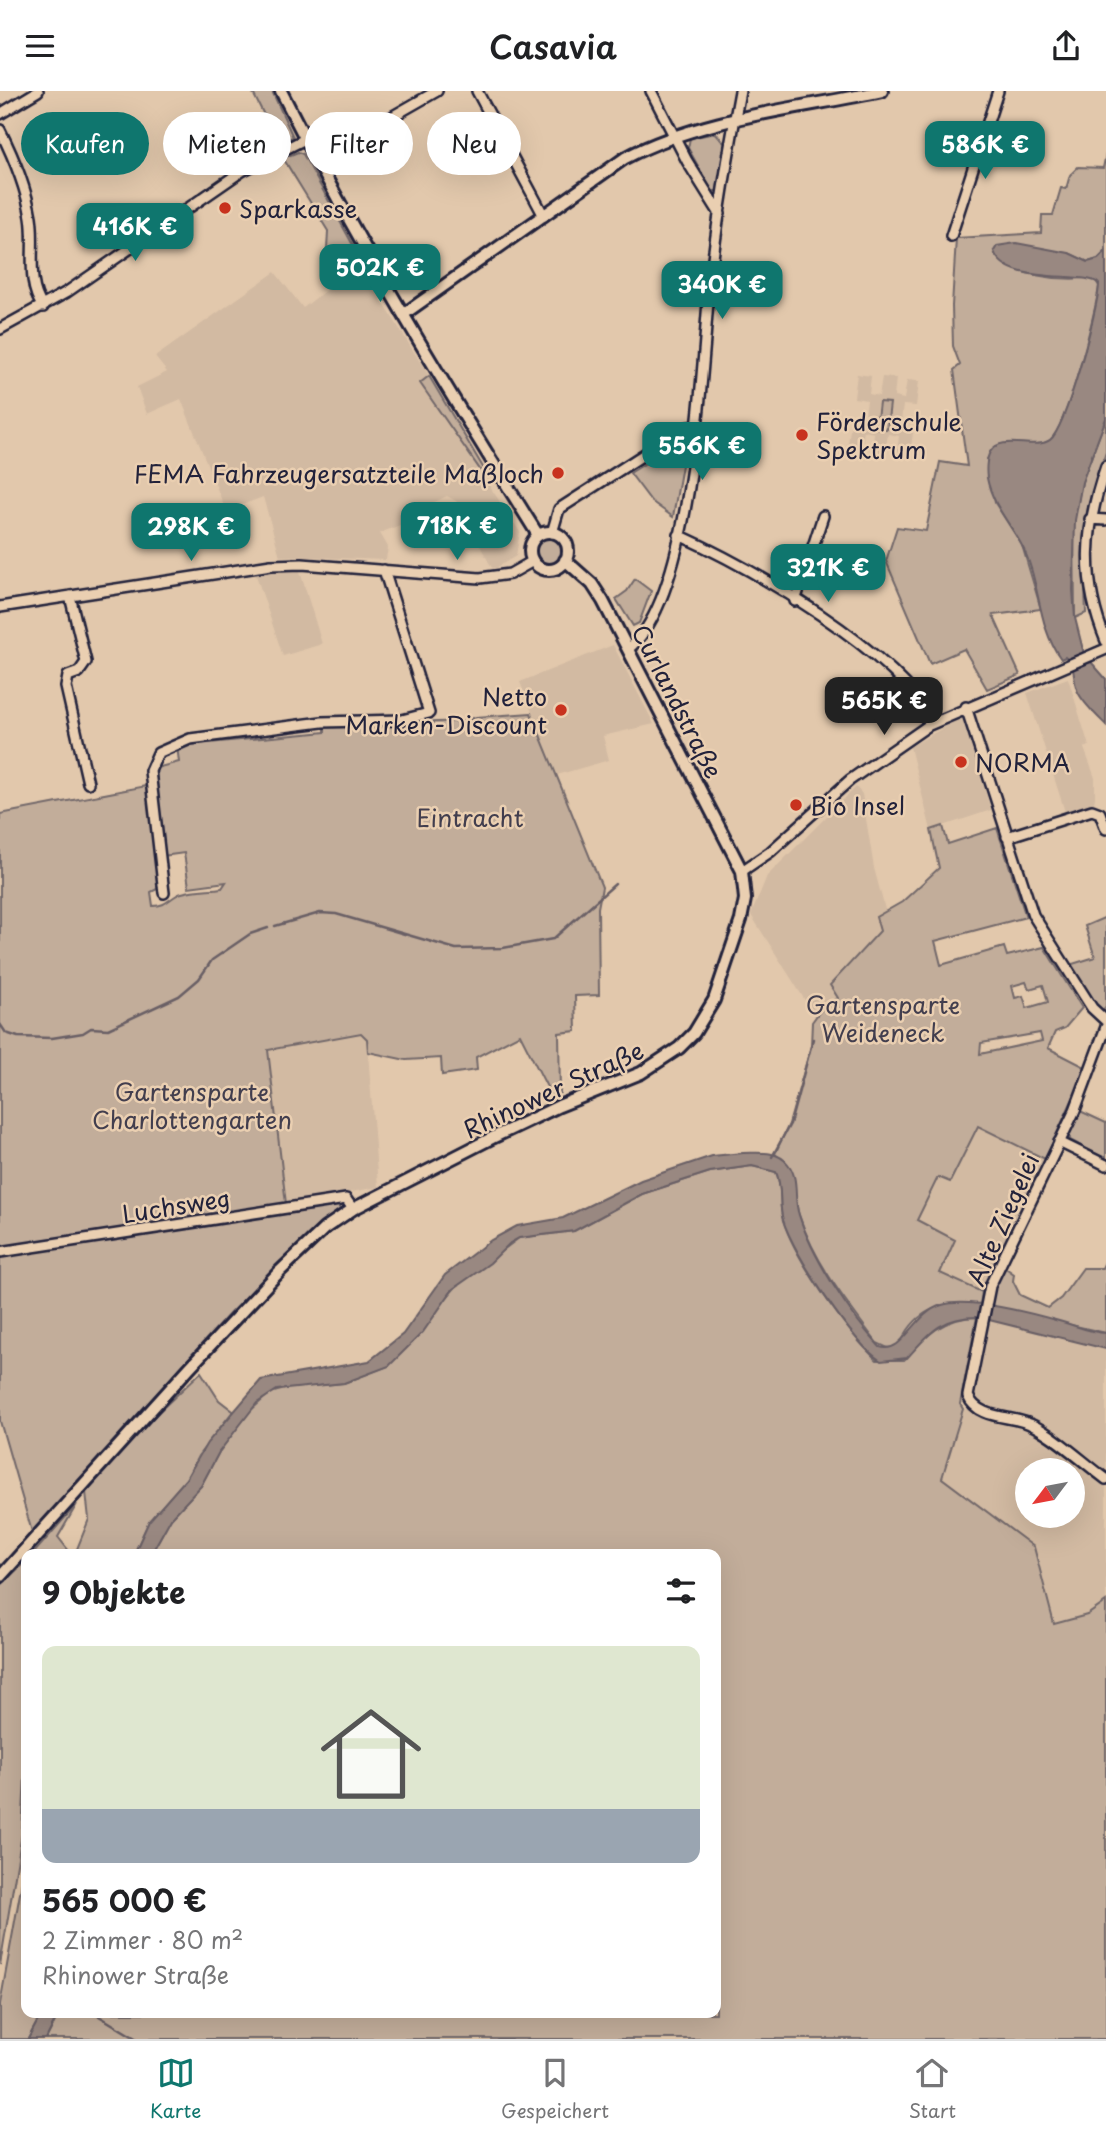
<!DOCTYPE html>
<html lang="de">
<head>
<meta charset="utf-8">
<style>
  :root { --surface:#fff; --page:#f6f6f6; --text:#202124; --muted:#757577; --line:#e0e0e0; --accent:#0f766e }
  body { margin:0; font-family:"Playpen Sans",sans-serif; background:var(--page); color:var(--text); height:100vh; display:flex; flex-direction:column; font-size:26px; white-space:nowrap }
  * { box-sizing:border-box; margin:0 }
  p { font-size:23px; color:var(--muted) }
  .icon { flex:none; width:38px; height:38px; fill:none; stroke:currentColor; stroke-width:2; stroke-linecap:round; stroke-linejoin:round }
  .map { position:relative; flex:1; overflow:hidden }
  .panel { position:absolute; left:21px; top:1458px; width:700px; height:469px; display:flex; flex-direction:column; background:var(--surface); border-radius:14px; box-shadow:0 7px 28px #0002 }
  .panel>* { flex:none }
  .hud { position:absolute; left:21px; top:21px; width:700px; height:63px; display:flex; gap:14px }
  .needle { width:46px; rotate:238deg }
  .tools { position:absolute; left:1015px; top:1367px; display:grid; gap:14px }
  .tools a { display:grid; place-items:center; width:70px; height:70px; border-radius:50%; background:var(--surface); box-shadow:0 7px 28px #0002; font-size:35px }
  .price { position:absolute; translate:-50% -60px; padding:0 16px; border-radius:14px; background:var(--accent); color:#fff; font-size:23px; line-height:46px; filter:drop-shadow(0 2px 4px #0008) }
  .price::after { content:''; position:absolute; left:50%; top:42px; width:21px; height:16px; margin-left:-10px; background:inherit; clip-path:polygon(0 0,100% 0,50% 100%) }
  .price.on { background:#222; color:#fff }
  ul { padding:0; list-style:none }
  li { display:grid; align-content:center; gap:14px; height:371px; padding:0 21px }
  li span { display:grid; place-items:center; height:217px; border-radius:14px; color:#555 }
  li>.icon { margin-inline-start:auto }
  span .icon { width:126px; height:126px; fill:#fffc; stroke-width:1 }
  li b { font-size:30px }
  h2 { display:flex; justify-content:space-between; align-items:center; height:84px; padding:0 21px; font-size:30px }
  .chip { padding:0 24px; border-radius:32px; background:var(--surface); box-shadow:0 7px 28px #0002; font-size:24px; line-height:63px }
  .chip.on { background:var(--accent); color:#fff }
  header { display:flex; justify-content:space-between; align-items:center; height:91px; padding:0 21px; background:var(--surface); font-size:32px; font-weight:600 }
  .dock { display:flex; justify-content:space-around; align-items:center; height:98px; border-top:2px solid var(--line); background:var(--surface); font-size:19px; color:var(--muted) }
  .dock a { display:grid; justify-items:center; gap:4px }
  .dock .on { color:var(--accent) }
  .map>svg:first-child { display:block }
  .built { fill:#d2baa2; fill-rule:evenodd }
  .green { fill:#c2ad9a; stroke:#72686a; stroke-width:2; fill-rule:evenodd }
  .water { fill:#998881; stroke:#695f65; stroke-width:2 }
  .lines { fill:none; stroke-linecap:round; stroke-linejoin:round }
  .stream { stroke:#695f65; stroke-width:2.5 }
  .minor-casing { stroke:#22223b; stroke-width:14 }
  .major-casing { stroke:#22223b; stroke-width:16 }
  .minor { stroke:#eacfb1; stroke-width:9 }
  .major { stroke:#eacfb1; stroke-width:10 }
  .poi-dot { fill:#c8321e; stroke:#eacfb1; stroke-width:2.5 }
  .labels { text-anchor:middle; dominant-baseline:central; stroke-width:5; stroke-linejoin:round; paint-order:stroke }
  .poi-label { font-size:24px; fill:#22223b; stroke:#eacfb1; text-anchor:start }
  .street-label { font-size:24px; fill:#22223b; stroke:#eacfb1 }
  .park-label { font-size:24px; fill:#423e4e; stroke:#eacfb1 }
</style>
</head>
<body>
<header><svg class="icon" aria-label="menu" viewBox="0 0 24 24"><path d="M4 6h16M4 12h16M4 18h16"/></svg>Casavia<svg class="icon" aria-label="share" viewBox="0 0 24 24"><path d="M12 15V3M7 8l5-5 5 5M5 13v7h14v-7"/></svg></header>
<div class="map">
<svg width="1106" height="1948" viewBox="0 0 1106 1948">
  <rect width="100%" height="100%" fill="#e2c8ac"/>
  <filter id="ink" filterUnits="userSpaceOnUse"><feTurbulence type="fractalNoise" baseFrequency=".0143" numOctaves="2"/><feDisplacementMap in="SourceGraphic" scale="14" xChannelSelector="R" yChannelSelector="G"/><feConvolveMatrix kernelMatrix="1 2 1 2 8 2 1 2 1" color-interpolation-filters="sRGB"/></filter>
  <g filter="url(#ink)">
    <path class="built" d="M359 173 429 285 421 292 520 441 516 465 496 477H492L456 410 447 405 408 424 410 430 380 442 388 456 386 469 280 465 263 406 226 420 181 308 147 323 137 296 167 281 155 266 275 181 303 217Z
      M857 283 871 285 869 303 879 305 882 286 896 287 894 306 904 308 907 289 919 290 916 315 903 314 900 339 913 341 910 365 897 363 899 345 888 343 885 363 872 361 874 342 864 340 861 359 847 358 851 333 864 335 867 309 854 307Z
      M299 477 322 553 283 565 255 481Z
      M613 554 654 633 603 645 609 669 557 684 520 591Z
      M1068 587 1089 655 1084 657 1095 687V707L1093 716 1066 724 1027 602Z
      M962 626 991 719 931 739 910 656Z
      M856 696 862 703 874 777 886 822 880 840 830 894 839 907 815 925 751 824 767 785Z
      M345 942H362L367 948 378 1096 286 1113 268 959Z
      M978 1035 1045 1068 982 1201 940 1183 917 1129 939 1086 950 1090Z
      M985 1228 1106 1258V1511L1087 1524 1054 1533 1034 1456 942 1387 963 1318H970L974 1308 972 1297ZM1027 1379H1073V1424H1027Z"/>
    <path class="green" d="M252 0H272L293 46 278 52Z
      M716 42 725 53 718 100H712L688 57 690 47Z
      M298 61 303 63 359 165V173L347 183 327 158 328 140 283 67Z
      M1106 63V160L1098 168 1088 171 1069 162 994 160C1002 185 1067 191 1090 186L1094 187 1099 195C1096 219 1067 337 1050 349 1037 357 1011 351 996 355L987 368 995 412 1022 454 1041 518 993 524 1020 584 987 598 964 558 930 573 886 470 897 436 926 440 940 371 967 375 954 279 960 274 953 255 952 215 956 147 1041 142 1042 124H1053L1061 97 1066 98 1070 84 1078 76 1103 77Z
      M429 285 484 378 481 380 420 292Z
      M879 311 890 312 887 338 876 337Z
      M1106 327V361L1088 416 1083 450 1086 522 1075 527 1074 429 1082 391Z
      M681 350 686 351 673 426 651 410 630 382Z
      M536 460a13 13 0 1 1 26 0a13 13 0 1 1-26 0Z
      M635 488 651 500 639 532 633 535 616 508 627 500Z
      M531 622 602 796 598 817 599 904 575 905 576 940 559 942 560 1002 552 1006 520 943 476 966 477 979 442 984 441 967 406 969 368 961 367 948 361 942 268 959 286 1113 0 1158V723L146 695 158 792 157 798 151 801 153 815C165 815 167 810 177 804 188 798 209 799 222 797L226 791 189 796 184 762 162 765 156 677 179 671 177 655 325 641V635L466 630 476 626Z
      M943 735 948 753 997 737 1026 826 935 850 941 874 1004 856 1007 865 1044 856 1082 917 1065 937 1055 941 1048 957 1087 977 1045 1068 978 1035 950 1091 938 1086 917 1129 955 1149 940 1182 982 1201 980 1214C951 1211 926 1213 908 1239 902 1248 902 1255 890 1258L877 1252C847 1212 815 1172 799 1124 791 1100 801 1079 775 1063L789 1033 811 955 812 931 820 920 838 907 830 894 880 840 876 826 902 811 939 777 931 739ZM1026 891 1029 898 1043 894 1048 911 1027 917 1023 905 1015 907 1012 895ZM1040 942 1042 950 980 963 981 952Z
      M1106 826V915L1100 923 1069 874 1095 866 1085 835Z
      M1078 1019 1106 1032V1068L1070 1049 1069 1037Z
      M752 1075 776 1081C783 1096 778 1113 783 1129 795 1168 847 1241 877 1269H904C924 1245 945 1226 977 1226L960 1313 963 1318 942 1387 1034 1456 1054 1533 1087 1524 1106 1511V1948H46L59 1922H716V1463H151L171 1427 201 1395 219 1361 249 1321 270 1302 289 1297 344 1292 388 1275 460 1191 519 1147 574 1140 642 1103 710 1081Z
      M337 1112 340 1118 313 1139 230 1222 99 1366V1369L74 1394V1398L57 1413 59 1415 32 1441 33 1445 15 1461 32 1441 0 1330V1164Z
      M1106 1169V1242L988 1215 1003 1175 1014 1183 1013 1190 1020 1204 1048 1217 1061 1207 1083 1177H1102Z
      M201 1281 219 1309 233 1320 198 1365 186 1388 149 1430 134 1463H75L89 1428 86 1401 147 1332Z
      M77 1413 58 1446 69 1460 68 1463H33Z
      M26 1470V1664L22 1743 0 1874V1495Z
      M26 1769V1922H42L28 1948H0V1913Z"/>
    <path class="water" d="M1016 152 1069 162 1088 171 1098 168 1106 160V327L1082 391 1075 429 1073 499 1075 527 1084 563 1106 588V634C1097 625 1085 614 1079 603 1071 590 1078 576 1065 566L1061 568C1036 534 1041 489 1021 453 1009 431 992 413 987 387 986 380 986 368 990 361 1001 342 1035 360 1050 349 1066 337 1099 214 1099 193 1088 179 1005 196 994 160L997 155Z
      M743 1062C759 1062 777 1059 788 1073 800 1088 793 1107 799 1124 812 1166 850 1224 880 1256 904 1264 913 1222 942 1214 969 1206 1031 1222 1059 1230 1074 1234 1091 1242 1106 1242V1258L977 1226C940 1226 929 1243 907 1267L881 1270C852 1252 793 1162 783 1129 778 1113 783 1096 776 1081L752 1075 710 1081 642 1103 574 1140 519 1147 510 1152 490 1172 453 1198 423 1241 389 1275 344 1292 277 1299 257 1312 219 1361 201 1395 171 1427 151 1463H134L149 1430 186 1388 207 1352 261 1289 369 1270 403 1243 445 1184 491 1149 517 1135 563 1127 641 1089 712 1065Z
      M42 1922H59L46 1948H28Z"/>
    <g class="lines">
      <path class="stream" d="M275 835 320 822 336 823 456 858 503 857 553 848 615 793
        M0 933 6 942 18 946 52 947 83 942 91 937 108 938 179 905 199 888 212 869 250 843 268 837
        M772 1066 790 1033 813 948
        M94 1922 137 1948"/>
      <g class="minor-casing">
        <path id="minor" d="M477 0 544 125
          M651 0 687 70 720 123
          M0 23 38 0
          M0 39C14 67 26 96 31 126 36 156 25 191 43 216
          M316 69 437 0
          M951 145 998 0
          M0 238 67 201 242 80 305 48
          M1106 375C1084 437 1081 490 1106 550
          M1090 428 1106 429
          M552 442 559 418 685 337 698 334
          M679 444C756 479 892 558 935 631
          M70 505 86 571 79 581 68 585 66 596 88 692
          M795 510 823 425
          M0 516 271 474 302 473 480 487 510 483 533 470
          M628 558C691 510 701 290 708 211 715 141 727 69 740 0
          M966 616 1033 824 1092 917 1106 930
          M1007 746 1092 719 1100 722 1106 738
          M742 780 770 761 850 689 929 634 1106 558
          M164 802 150 680 158 662 190 648 322 631 402 629 429 622 384 479
          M1106 936 1075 1019 990 1195 968 1305C978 1329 1011 1324 1030 1333 1053 1343 1085 1373 1106 1388
          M1059 1051 1106 1074
          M0 1161 346 1108 353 1118"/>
      </g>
      <g class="major-casing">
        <path id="major" d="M281 0C358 153 447 299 538 444
          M404 223 625 67C703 26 797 18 882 0
          M530 460a19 19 0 1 1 38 0a19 19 0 1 1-38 0Z
          M0 1486 189 1277 280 1180 325 1137 353 1118 492 1047 559 1015 641 982 679 957 694 942 714 909 741 829 745 808 742 780 603 510 592 493 565 469"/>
      </g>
      <use href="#minor" class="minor"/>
      <use href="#major" class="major"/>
    </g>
  </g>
  <g class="poi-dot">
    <circle cx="225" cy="117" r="7"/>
    <circle cx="802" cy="344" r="7"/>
    <circle cx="558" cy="382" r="7"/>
    <circle cx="561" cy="619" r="7"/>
    <circle cx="961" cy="671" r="7"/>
    <circle cx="796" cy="714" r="7"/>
  </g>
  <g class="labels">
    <g class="poi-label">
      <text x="239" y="117">Sparkasse</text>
      <text x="816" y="330">Förderschule<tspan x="816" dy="28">Spektrum</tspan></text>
      <text x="544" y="382" text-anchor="end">FEMA Fahrzeugersatzteile Maßloch</text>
      <text x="547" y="605" text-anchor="end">Netto<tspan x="547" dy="28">Marken-Discount</tspan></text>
      <text x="975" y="671">NORMA</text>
      <text x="810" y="714">Bio Insel</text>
    </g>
    <g class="street-label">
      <text transform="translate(678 610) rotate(63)">Curlandstraße</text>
      <text transform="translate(553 998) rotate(-25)">Rhinower Straße</text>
      <text transform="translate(176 1114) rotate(-9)">Luchsweg</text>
      <text transform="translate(1002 1128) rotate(-66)">Alte Ziegelei</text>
    </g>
    <g class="park-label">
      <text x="470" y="726">Eintracht</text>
      <text x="883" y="913">Gartensparte<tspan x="883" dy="28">Weideneck</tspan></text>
      <text x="192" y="1000">Gartensparte<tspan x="192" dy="28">Charlottengarten</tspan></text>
    </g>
  </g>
</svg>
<div class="tools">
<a><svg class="needle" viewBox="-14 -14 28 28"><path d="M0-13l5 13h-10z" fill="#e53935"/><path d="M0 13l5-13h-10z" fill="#757577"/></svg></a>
</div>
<b class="price" style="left:985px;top:90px">586K €</b>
<b class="price" style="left:135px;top:172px">416K €</b>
<b class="price" style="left:380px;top:213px">502K €</b>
<b class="price" style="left:722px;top:230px">340K €</b>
<b class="price" style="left:702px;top:391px">556K €</b>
<b class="price" style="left:457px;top:471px">718K €</b>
<b class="price" style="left:191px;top:472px">298K €</b>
<b class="price" style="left:828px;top:513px">321K €</b>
<b class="price on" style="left:884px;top:646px">565K €</b>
<div class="hud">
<a class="chip on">Kaufen</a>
<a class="chip">Mieten</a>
<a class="chip">Filter</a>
<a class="chip">Neu</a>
</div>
<section class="panel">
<h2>9 Objekte<svg class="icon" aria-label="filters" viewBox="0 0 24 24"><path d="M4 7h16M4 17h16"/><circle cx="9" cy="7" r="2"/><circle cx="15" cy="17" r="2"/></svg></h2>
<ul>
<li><span style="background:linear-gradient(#dfe7d0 75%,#9aa5b1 0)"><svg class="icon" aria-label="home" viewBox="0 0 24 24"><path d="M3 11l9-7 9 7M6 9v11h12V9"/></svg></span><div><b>565 000 €</b><p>2 Zimmer · 80 m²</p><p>Rhinower Straße</p></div></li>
</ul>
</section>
</div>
<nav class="dock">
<a class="on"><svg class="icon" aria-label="map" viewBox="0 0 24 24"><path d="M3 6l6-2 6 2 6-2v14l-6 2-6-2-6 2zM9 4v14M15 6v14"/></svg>Karte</a>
<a><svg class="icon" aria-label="saved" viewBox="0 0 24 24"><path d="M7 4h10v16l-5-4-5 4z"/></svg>Gespeichert</a>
<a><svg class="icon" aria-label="home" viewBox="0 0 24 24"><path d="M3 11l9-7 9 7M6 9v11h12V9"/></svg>Start</a>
</nav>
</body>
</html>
